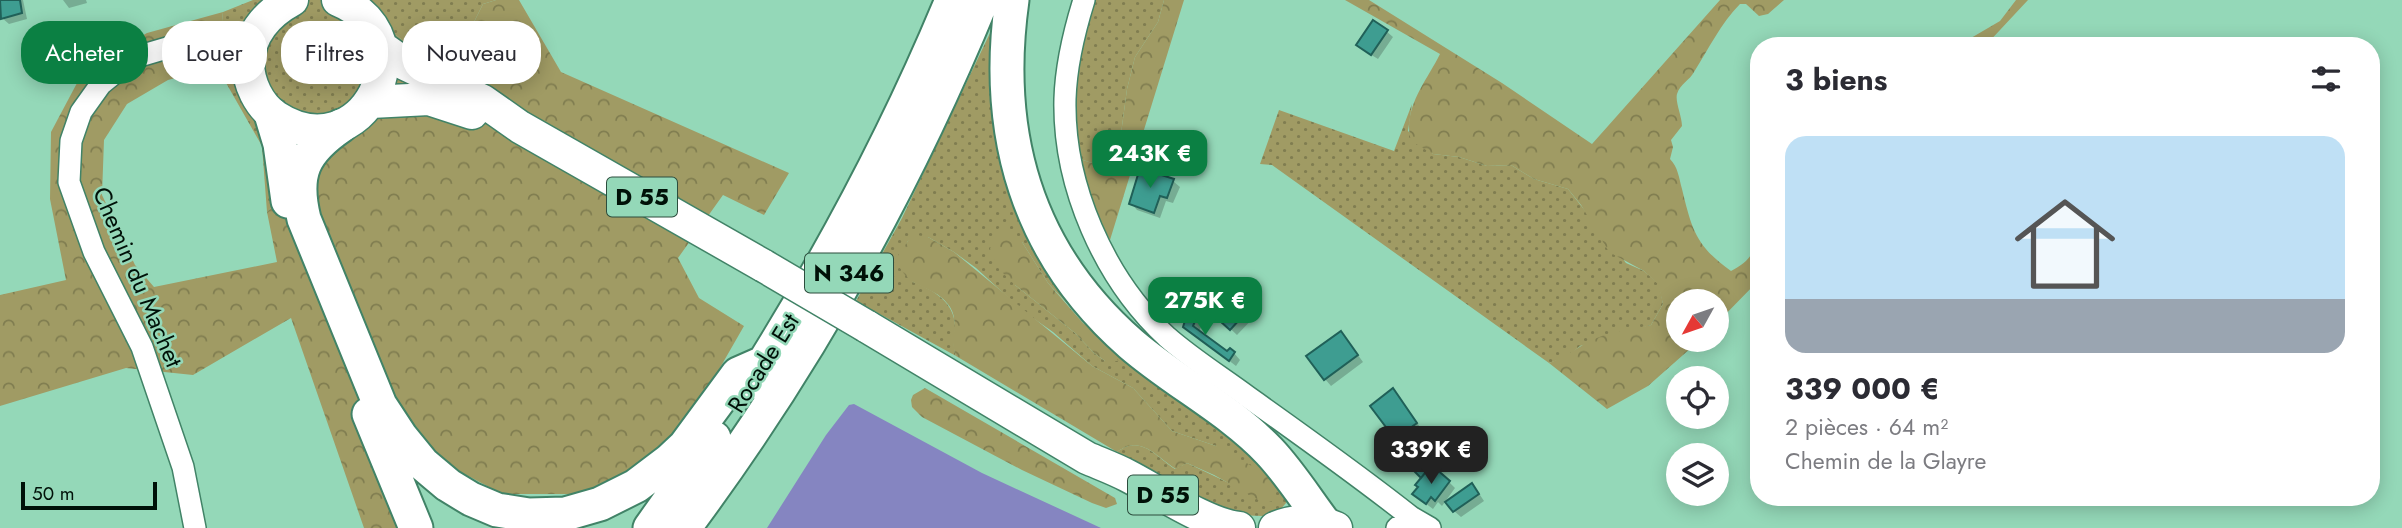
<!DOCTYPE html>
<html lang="fr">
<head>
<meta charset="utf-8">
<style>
  :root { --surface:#fff; --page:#f7f7f7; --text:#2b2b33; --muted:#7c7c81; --line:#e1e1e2; --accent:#0b8043 }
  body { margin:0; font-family:Jost,sans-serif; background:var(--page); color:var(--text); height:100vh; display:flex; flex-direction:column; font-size:26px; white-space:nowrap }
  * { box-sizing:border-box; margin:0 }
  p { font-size:23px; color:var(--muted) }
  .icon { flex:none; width:38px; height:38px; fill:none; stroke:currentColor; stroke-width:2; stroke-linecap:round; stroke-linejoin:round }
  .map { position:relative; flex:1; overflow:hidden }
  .details { position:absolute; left:1750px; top:37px; width:630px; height:469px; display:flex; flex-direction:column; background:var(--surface); border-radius:28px; box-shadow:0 4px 18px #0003 }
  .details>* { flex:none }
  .hud { position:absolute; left:21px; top:21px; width:665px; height:63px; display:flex; gap:14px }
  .needle { width:46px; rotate:230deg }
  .tools { position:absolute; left:1666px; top:289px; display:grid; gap:14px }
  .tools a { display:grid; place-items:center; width:63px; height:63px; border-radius:50%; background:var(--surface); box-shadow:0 4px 18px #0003; font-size:35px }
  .scale { position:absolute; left:21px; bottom:18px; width:136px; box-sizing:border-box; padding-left:7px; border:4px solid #001108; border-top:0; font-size:19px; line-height:24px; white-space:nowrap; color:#001108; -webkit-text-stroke:5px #94d8b8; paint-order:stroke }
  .price { position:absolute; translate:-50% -60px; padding:0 16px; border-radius:14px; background:var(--accent); color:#fff; font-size:23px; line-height:46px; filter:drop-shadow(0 2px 4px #0008) }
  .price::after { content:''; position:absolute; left:50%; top:42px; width:21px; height:16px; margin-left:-10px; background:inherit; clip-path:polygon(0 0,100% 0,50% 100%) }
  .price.current { background:#222; color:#fff }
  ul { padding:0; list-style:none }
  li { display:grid; align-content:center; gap:14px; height:371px; padding:0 35px }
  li+li { border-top:2px solid var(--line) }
  li span { display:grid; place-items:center; height:217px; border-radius:21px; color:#555 }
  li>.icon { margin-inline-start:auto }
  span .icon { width:126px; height:126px; fill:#fffc; stroke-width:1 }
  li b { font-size:30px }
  h2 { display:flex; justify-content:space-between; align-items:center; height:84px; padding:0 35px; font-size:30px }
  .pill { padding:0 24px; border-radius:28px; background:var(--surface); box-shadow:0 4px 18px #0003; font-size:24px; line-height:63px }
  .pill.current { background:var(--accent); color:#fff }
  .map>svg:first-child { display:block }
  .grass { fill:url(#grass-dots); fill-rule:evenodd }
  .forest { fill:url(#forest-crowns) }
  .water { fill:#8585c1 }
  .shadow { fill:#0003 }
  .building { fill:#3e9d91; stroke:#206058; stroke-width:2 }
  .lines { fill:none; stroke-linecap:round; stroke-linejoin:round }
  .minor-casing { stroke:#418367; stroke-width:24 }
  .primary-casing { stroke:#418367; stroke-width:35 }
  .trunk-casing { stroke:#418367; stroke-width:37 }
  .minor { stroke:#fff; stroke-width:21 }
  .primary { stroke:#fff; stroke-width:32 }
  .trunk { stroke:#fff; stroke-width:33 }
  .primary-bridge-casing { stroke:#418367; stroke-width:35; stroke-linecap:butt }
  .primary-bridge { stroke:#fff; stroke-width:32 }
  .labels { text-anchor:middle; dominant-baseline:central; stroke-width:5; stroke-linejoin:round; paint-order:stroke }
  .shield { fill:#94d8b8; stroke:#2c4d3d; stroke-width:2 }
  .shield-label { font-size:23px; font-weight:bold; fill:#001108 }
  .street-label { font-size:24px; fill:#001108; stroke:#94d8b8 }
</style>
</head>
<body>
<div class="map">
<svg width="2402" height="528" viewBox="0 0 2402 528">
  <defs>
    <pattern id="grass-dots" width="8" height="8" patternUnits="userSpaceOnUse" patternTransform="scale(1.75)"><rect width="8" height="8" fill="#a09b64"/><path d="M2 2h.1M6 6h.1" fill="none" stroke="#807d50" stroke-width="1.8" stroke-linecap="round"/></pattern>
    <pattern id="forest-crowns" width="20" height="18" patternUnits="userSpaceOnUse" patternTransform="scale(1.75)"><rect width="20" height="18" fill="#a09b64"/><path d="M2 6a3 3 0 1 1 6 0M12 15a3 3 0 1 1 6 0" fill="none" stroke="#807d50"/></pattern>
  </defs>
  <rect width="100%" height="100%" fill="#94d8b8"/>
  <path class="grass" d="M253 0H496L483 4 467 36 454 47 396 35 442 73 424 108 320 154 267 212 262 146 217 67 223 12Z
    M1092 0H1164L1158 22 1135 57 1127 89 1116 171 1077 158 1074 119 1076 64Z
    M990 33 998 35 1020 211 1244 444 1288 494 1286 503 1280 510 1263 516 1231 515 1117 452C1141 434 1155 456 1175 469L1187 463 1231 484 1216 446 1172 431 1133 388 1092 366 1053 332 1023 311 976 268 954 252 928 237 908 241 902 253 913 282C934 290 956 303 955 329 955 340 952 345 956 356L856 301 902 218ZM1022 242 1048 283 1092 330 1105 361 1094 353 1075 333 1015 285Z
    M1412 104 1408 131 1433 154 1459 157 1487 166 1511 165 1534 179 1568 189 1626 263 1644 271 1659 284 1663 304 1651 325 1580 346 1567 357 1549 363 1272 165 1260 164 1279 110 1394 151Z"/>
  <path class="forest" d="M496 0H519L561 72 789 173 764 215 723 195 678 258 699 298 744 326 694 413 631 477 572 494H502L442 462 366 444 397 528H364L291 318 193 375 126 368 0 406V295L66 280 50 199 51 132 85 68 147 33 223 12 217 67 168 80 127 104 104 140 102 195 135 265 154 287 277 262 267 212 320 154 441 73 395 34 454 47 467 36 483 4Z
    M1164 0H1184L1110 240 1092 205 1077 158 1116 171 1127 89 1135 57 1158 22Z
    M1345 0H1369L1502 83 1592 144 1720 0H1784L1768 14 1759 16 1746 4H1740C1721 23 1708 50 1694 72 1690 80 1680 84 1677 94 1675 102 1682 116 1682 126L1671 140 1673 147 1670 159C1678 167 1679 178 1682 189 1692 230 1696 246 1731 271 1747 262 1753 257 1756 239L1759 238V280L1717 323V301H1678V340H1700L1648 386 1607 409 1549 363C1567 357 1579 345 1597 338 1613 331 1633 329 1651 325L1663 304 1658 284 1644 271 1609 252 1581 205 1568 189 1534 179 1511 165 1487 166 1459 157 1433 154 1411 141C1402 109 1426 82 1440 54Z
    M2016 0H2028L1986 45H1959L2000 21Z
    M1002 225 1022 242 1048 283 1083 323 1111 344 1118 361H1105L1094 353 1075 333 1015 285 999 269 990 249 995 232Z
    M916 235 928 237 954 252 1092 366 1133 388 1172 431 1216 446 1268 475 1277 490 1273 501 1264 503 1214 475 1187 463 1176 469C1155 456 1141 434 1117 452L956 356C949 340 960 323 950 307 940 292 927 290 913 282 905 277 900 268 895 260L908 241Z
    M925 388 1115 498 1117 504 1106 508 1092 503 1022 470 922 417 912 407 911 400 913 395Z"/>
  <path class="water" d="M854 404 982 473 1101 528H767L826 435 849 405Z"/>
  <path class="shadow" d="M0 0H23L27 19 9 24 2 18Z
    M63 0H86L87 3 69 8Z
    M1386 31 1393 37 1378 59 1365 51Z
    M1173 181 1180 187 1173 203 1166 201 1160 218 1137 210 1131 203Z
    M1240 300 1256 315 1237 335 1212 311Z
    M1197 316 1203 322 1199 332 1227 354 1234 353 1240 360 1236 366 1185 327Z
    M1347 340 1363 362 1331 386 1325 379Z
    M1399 397 1422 430 1403 444 1397 438Z
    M1449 482 1455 488 1442 506 1438 502 1433 509 1421 500Z
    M1478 492 1484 501 1461 517 1454 511Z"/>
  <path class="building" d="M0 0H20L22 13 1 19Z
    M1373 20 1388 30 1371 55 1356 45Z
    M1140 168 1174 179 1167 198 1160 196 1154 213 1129 204Z
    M1228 291 1238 300 1239 298 1251 307 1230 330 1210 312Z
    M1188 311 1198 314 1193 326 1227 351 1230 348 1235 352 1229 361 1183 327Z
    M1341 331 1358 355 1324 380 1306 356Z
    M1393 388 1417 423 1395 439 1370 406Z
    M1423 462 1429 468 1421 478 1415 472Z
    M1429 468 1433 471 1435 468 1450 481 1435 501 1431 497 1426 504 1412 494 1418 487 1415 485Z
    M1472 483 1479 494 1453 512 1445 502Z"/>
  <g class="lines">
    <g class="minor-casing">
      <path id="minor" d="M1084 0C1074 32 1066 65 1065 99 1063 185 1104 279 1167 337 1192 359 1221 377 1248 397 1303 436 1358 475 1411 517L1397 528
        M1411 517 1430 528
        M195 528 183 467 142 347 94 252 69 182 71 141 81 112 101 84 133 58 177 45H251"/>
    </g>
    <g class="primary-casing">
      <path id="primary" d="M292 0C268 13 250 32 248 62 248 83 259 106 276 117 362 173 431 39 338 0
        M381 47 405 64 483 101 520 127 764 266
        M371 102 429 99 472 113
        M866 326 1087 458C1101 464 1115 469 1128 476 1157 491 1208 525 1239 528
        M1275 528C1296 519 1315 519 1336 528"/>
    </g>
    <g class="trunk-casing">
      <path id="trunk" d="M1012 0C993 134 1027 253 1131 344 1175 382 1229 409 1269 451 1289 472 1306 499 1324 523
        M271 114 280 144 288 201
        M341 126C303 152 293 174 304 219L380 405 401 437 423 464 448 485 471 499 497 510 529 515 565 514 600 504 636 486 669 461 685 446 738 374 763 363
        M752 382C829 260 897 133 952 0
        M369 414 416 528
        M650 528 714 438
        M684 528C805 366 905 187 982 0"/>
    </g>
    <use href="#minor" class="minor"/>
    <use href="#primary" class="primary"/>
    <use href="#trunk" class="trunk"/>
    <g class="primary-bridge-casing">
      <path id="primary-bridge" d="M764 266 866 326"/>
    </g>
    <use href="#primary-bridge" class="primary-bridge"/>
  </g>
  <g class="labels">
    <g class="shield">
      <rect x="607" y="177.5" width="70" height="39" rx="5"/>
      <rect x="805" y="253.5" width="88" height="39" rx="5"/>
      <rect x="1128" y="475.5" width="70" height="39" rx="5"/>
    </g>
    <g class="shield-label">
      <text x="642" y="197">D 55</text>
      <text x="849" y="273">N 346</text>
      <text x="1163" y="495">D 55</text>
    </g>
    <g class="street-label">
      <text transform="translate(138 277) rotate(67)">Chemin du Machet</text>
      <text transform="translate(763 363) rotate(-58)">Rocade Est</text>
    </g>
  </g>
</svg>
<div class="tools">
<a><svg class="needle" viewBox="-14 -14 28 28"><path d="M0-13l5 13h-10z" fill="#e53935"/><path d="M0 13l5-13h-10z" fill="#7c7c81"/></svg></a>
<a><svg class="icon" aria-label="locate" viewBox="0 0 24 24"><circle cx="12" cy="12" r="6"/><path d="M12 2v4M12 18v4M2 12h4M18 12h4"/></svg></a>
<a><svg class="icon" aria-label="layers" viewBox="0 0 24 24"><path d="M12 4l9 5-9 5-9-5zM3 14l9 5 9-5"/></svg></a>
</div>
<div class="scale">50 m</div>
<b class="price" style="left:1150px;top:190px">243K €</b>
<b class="price" style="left:1205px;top:337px">275K €</b>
<b class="price current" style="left:1431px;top:486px">339K €</b>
<div class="hud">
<a class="pill current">Acheter</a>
<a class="pill">Louer</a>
<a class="pill">Filtres</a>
<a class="pill">Nouveau</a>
</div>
<section class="details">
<h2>3 biens<svg class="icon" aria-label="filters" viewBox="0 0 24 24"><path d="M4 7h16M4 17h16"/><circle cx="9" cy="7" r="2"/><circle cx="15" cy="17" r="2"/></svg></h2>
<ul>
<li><span style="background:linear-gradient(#bfe0f5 75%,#9aa5b1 0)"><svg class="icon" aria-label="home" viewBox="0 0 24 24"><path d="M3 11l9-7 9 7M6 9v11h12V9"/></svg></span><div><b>339 000 €</b><p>2 pièces · 64 m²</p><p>Chemin de la Glayre</p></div></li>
</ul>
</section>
</div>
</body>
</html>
